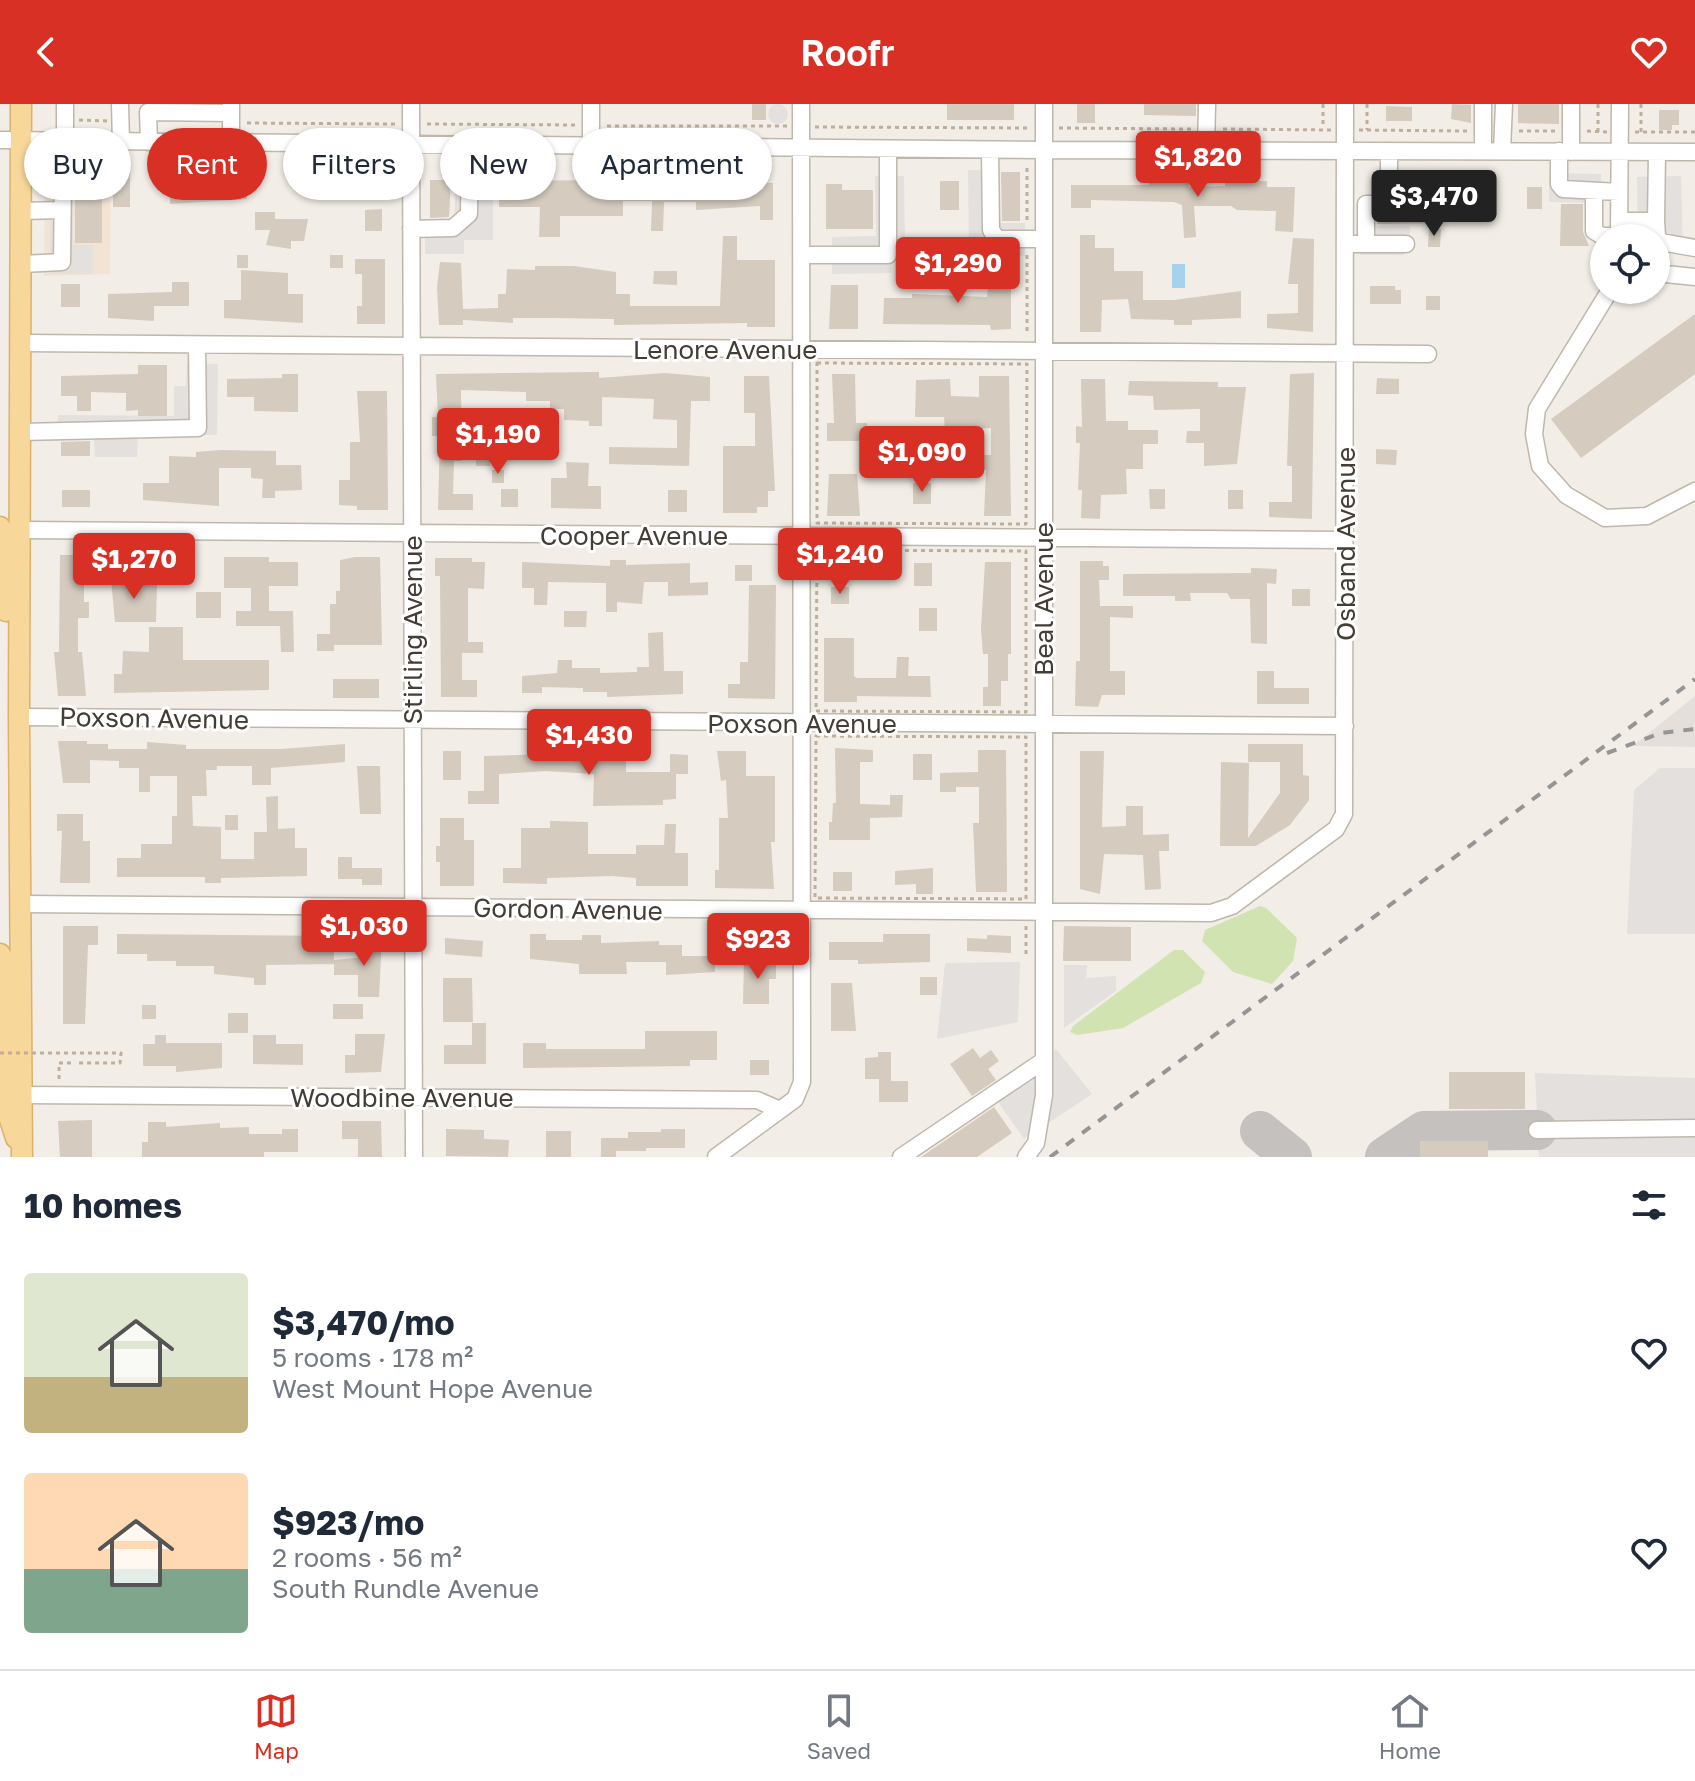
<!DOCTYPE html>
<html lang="en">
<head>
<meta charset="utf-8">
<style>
  :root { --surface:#fff; --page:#f2f2f3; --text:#1f2937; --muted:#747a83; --line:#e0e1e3; --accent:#d93025 }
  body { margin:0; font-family:"Golos Text",sans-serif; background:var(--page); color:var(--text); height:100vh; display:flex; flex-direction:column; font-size:30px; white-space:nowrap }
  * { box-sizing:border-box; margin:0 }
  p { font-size:26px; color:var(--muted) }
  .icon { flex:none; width:44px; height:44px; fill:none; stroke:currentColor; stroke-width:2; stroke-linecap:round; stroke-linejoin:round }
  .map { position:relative; height:1053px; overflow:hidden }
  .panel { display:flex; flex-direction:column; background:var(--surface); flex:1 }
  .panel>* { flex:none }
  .banner { position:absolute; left:24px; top:24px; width:800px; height:72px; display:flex; gap:16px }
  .buttons { position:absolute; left:1590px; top:120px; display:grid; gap:16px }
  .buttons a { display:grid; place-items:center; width:80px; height:80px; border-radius:50%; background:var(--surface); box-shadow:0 2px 6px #0004; font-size:40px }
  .price { position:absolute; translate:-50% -68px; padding:0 18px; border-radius:8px; background:var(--accent); color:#fff; font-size:26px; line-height:52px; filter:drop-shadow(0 2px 4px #0008) }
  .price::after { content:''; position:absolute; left:50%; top:48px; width:24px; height:18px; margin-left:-12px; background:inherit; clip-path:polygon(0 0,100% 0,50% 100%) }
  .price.selected { background:#222; color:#fff }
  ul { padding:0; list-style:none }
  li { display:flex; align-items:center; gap:24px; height:200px; padding:0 24px }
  li span { display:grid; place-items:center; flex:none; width:224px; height:160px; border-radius:8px; color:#555 }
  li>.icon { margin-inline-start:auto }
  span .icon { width:96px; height:96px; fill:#fffc; stroke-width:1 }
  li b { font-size:34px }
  h2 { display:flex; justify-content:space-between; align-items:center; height:96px; padding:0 24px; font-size:34px }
  .tag { padding:0 28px; border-radius:36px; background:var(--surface); box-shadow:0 2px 6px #0004; font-size:28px; line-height:72px }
  .tag.selected { background:var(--accent); color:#fff }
  header { display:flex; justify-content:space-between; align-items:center; height:104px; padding:0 24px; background:var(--accent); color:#fff; font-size:36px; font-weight:600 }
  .menu { display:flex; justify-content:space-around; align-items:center; height:112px; border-top:2px solid var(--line); background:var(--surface); font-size:22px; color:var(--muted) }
  .menu a { display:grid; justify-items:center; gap:4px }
  .menu .selected { color:var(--accent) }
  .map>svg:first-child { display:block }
  .commercial { fill:#f2e3d2 }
  .industrial { fill:#e4dfdb }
  .green { fill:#d0e3b1 }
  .parking { fill:#e3e0de }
  .water { fill:#a6d3eb }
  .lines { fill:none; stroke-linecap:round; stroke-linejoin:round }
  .taxiway { stroke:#c4c1be; stroke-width:40 }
  .building { fill:#d5cbbf }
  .minor-casing { stroke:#bfb7ac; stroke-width:19 }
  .major-casing { stroke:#dbb26b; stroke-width:23 }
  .path { stroke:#bdaf9b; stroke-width:3; stroke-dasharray:4 4; stroke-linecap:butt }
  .minor { stroke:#fff; stroke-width:16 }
  .major { stroke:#f7d79a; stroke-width:20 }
  .rail { stroke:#959595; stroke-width:4; stroke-dasharray:10 10; stroke-linecap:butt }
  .path-bridge { stroke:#bdaf9b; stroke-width:3; stroke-dasharray:4 4; stroke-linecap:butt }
  .labels { text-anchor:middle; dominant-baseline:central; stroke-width:6; stroke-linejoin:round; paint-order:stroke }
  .street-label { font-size:26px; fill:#443d36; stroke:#fff }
</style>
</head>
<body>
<header><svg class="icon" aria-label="back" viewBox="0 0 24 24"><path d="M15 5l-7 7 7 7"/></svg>Roofr<svg class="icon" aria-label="heart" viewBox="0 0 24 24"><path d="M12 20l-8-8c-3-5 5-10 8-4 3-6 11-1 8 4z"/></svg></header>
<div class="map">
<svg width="1695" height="1053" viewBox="0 0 1695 1053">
  <rect width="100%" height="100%" fill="#f2ede6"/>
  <path class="commercial" d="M58 57 111 58 110 170 44 172 45 66Z"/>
  <path class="industrial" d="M1695 592V643L1633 642Z"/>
  <path class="green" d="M1260 802 1266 804 1297 834 1293 857 1272 880 1233 868 1202 837 1205 826Z
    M1174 846H1183L1205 868 1201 879 1123 924 1077 931 1070 928 1073 922Z"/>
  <path class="parking" d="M768 10a10 10 0 1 1 20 0a10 10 0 1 1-20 0Z
    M60 59 109 61V90L73 92V141H93V170H50L51 65Z
    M455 62 493 63V136H464V150H425V115H455Z
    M968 66H996L997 119H1025V152H969Z
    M1549 69 1601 70V99L1549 98Z
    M875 72H904L905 142 891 149 892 169 832 170V133L876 132Z
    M1681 72 1683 147 1656 148V134H1638L1637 73Z
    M1360 122H1410V144H1404V151H1360Z
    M187 259 218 260 217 331H138L137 353H95L94 334H58V311L174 312V282H186Z
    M1660 664H1695V830H1627L1634 686Z
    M1020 858 1018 918 937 935 945 859Z
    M1064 861H1087L1086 874 1116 872V887L1064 924Z
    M1056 945 1092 990 1024 1035 996 995Z
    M1535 969 1695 974V1053H1539Z"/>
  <path class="water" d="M1172 160H1185V184H1172Z"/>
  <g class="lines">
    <path class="taxiway" d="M1260 1027 1292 1053
      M1385 1053 1424 1027 1537 1026"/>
  </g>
  <path class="building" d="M752 0H766V16H752Z
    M947 0H1014V16H947Z
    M1077 0H1095V19H1077Z
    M1144 0H1196V12L1144 11Z
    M1452 0 1471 1V19L1451 15Z
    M1518 0H1559V20L1518 19Z
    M1386 2 1412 3V17H1386Z
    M1659 6H1679V21H1672V26H1659Z
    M113 68H130V103H113Z
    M1001 68H1020V117H1002Z
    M666 72H682V75L744 74V79H773V116H760V102L696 106V98H664L663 127H651L652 97H623V112H560V133H539L540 103H499V77L600 76V82H636V77H666Z
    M312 74H331V94H312Z
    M170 76 247 77V95L170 100Z
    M430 76H451L449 113 430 114Z
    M940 77H959V106H940Z
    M1149 77H1189V83L1225 82V77H1267V83H1295L1293 128 1275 127 1276 107 1237 106 1231 102H1194L1196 133 1184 134 1182 101 1174 98 1091 96V104H1071V81H1149Z
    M826 80H842V86H873V125H826Z
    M1437 81 1438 119 1377 120V111L1394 106 1419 105 1418 82Z
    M1475 82H1490V110L1475 109Z
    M1527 83H1542V105H1527Z
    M75 93H102V139H75Z
    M1561 100H1583V128L1589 142H1560Z
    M382 105V127H365V106Z
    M255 108H275V115H308L304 137H291V145L266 141 270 126H255Z
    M1429 124 1441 125 1440 143H1428Z
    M1080 131H1095V144H1114V167H1143V196H1174L1241 187V214L1192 216V221H1174V216L1131 215 1128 195 1102 196 1101 228H1080Z
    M723 132H737V156H775V223H747V219L614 221V215L555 214H513V219L463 216V221H439L437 183 440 158 461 159 463 205 498 204V190H506L507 165 535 166V162H574L616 168V190H630V202H720Z
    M1293 134 1314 135 1313 228 1267 224V210L1298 209V180H1288Z
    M237 151H248V164H237Z
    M330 151H343V164H330Z
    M355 155H385V220H357V202H362V170H355Z
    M991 156H1011V225L991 226 990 221 883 220 884 194H912V190L987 193Z
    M241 166 288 169V190H303V219L224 214V196H241Z
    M654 167H677V181L653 180Z
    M172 178H189V202H154V217L108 214V190L172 188Z
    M61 180H80V203H61Z
    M831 181H858V225H829Z
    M1370 182H1395V186H1401V200H1370Z
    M1426 192H1440V206H1426Z
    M1695 210V270L1581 354 1551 315Z
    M138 261H167V312H138V306L126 307V289L91 288V307H77V292H61V272L138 270Z
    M599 268V274L665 269 710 273V297H691L689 362 609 360V343L677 344V316L653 315 654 295 602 293V322H589V317L564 316V305H550V297H526V288L461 286 462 357H454L453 390H473V406H438L440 332H432V313H438L436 270Z
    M1314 269 1312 415 1269 413V398H1292V362H1287L1290 270Z
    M282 270H298V308L254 307V293H227V275L282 274Z
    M832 270H855L856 319H867V337H827V319H834Z
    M744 272H769L775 387H768V403H757V409H723V342H755V309H744Z
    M979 272H1009L1011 412H984L986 366H981V351H991V324L945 326 944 313H915L916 276 950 275 951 292 979 293Z
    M1377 274 1399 275V290H1376Z
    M1081 275H1105L1106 317H1128V326H1158V340H1143V365H1126L1127 390 1101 391 1100 415 1081 414 1082 386H1078L1080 339H1076V322L1082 323Z
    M1129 277 1218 278V283H1246L1237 360 1204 362V339H1186L1187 327H1200V305L1154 306 1153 292 1128 291Z
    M357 287H387L388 406H357V402L339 401V376H350V338H360Z
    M90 337V352H61V338Z
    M1376 345 1397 346 1396 361 1376 360Z
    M221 346 276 347V361H301L302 386 275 387V394H262L263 375 251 374V364H219V402L143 396V379H169V352L196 353V348Z
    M476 347H490V362H476Z
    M566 358 589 359 588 382H601V405L551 404V374H567Z
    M492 366H504V379H492Z
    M829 370H857L860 412H827Z
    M913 379H931V400H913Z
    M501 385H518V403H501Z
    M1149 385H1165V405H1150Z
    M62 386H90V403H62Z
    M668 386H687V408H668Z
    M1228 386H1243V405H1228Z
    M60 451H93V469H84V498H89V514H78V548H82L86 592H58L54 548H59Z
    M224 453H269V458H298V482H269V507H293L294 548H281L280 522H236V507H251V484H224Z
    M355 453H380L382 541H334V547H317V530H330V500H336V487H340V456Z
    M435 454H472V458H485L484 485 468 484V538H483V549H462V576H477V593H441L440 472H435Z
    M610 456H626V461L690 459V479L708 478V491L668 492V478H644L642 500 617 498V508H606V479L548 478 547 501H534V484H522V458L610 462Z
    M168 457H190V476H168Z
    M1080 457H1103V462H1109V476H1099L1100 502H1133V514L1110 513V567H1125V591H1102L1098 603 1075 602 1076 557H1080Z
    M985 458H1011V550H1008V577H1001V602H983V583H988V550H983L981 525Z
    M914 459H932V482H914Z
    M735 461H752V477H735Z
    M1251 464 1277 465 1276 480 1267 479V540L1251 539 1250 495H1231L1227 489H1190L1191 497H1175V492H1123V470L1251 469Z
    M111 475 157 480 156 518H115Z
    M749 481H776L775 595 728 594V580H740V558H748Z
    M831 483H849V500H831Z
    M1292 485H1310V502H1292Z
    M196 488H221V514H196Z
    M919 504H937V527H919Z
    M564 507H587L586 523H564Z
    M149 523H183V556H269V586L114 589V570H122L123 547 149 548Z
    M663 528 664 567H683V590L607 593V588H583V584L542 583V589H522V572L557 569 558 556H572V564H600V569L637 568V563H649L648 529Z
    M824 534H854V572L857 574H896L897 553H909L908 572H930L931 593 857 592V598H824Z
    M1257 567H1274V584H1309V600H1257Z
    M333 575H379V594H333Z
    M58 637H87V640H108V645H147V638L186 641V645H282L345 640V658L271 664V681H252V662H217V666H206L207 692H192L193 722 221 723V755H254V728H267L266 693 278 692V725L295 724V744H307V772L221 774V779H205V773H117V754H141V740H172V712H177V672H150V688H139V664H119V657L90 656V679H63Z
    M1248 640H1303V671L1309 672V696L1290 721 1256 742H1220L1221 658 1249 659 1248 734 1280 689V658H1248Z
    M835 644 873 646V658H860V700L890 701V691H903L902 713 870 714V736H829V718H832L833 699H836Z
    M978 646H1006L1007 788H976L973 719H979V683H956V688H940V669L978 668Z
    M443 647H461V676H443Z
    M717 647H746V672H775V738H771L774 785 715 784V766H719V714H728L726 676 721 677Z
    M1080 647H1104L1102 723 1126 722V702H1143V731L1169 730V747H1159L1161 785 1145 786 1143 751 1104 750 1100 790 1080 785Z
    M626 648V668H670V650L688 651V670H676V695L663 696V701L593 702 594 670 545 667 499 670V700H468V687H484V652Z
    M913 650H932V676H913Z
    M357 662H380L381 710H360Z
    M57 710H83V737H90V779H60L62 727H57Z
    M225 711H238V726H225Z
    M440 714H464V736H474V782H440V758H436V742H440Z
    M550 717 588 718V750H636V741H664L665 720H676L675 749H688V782H636V774L612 772 547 774V780L503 779V764H521V724H550Z
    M338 753H352V764H382V781H362V775H338Z
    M933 764V790H916V780L895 781V767Z
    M833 768H852V787H833Z
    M63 822H98V841H88L85 920H63Z
    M1064 822 1131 823V857H1063Z
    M117 830 334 832V860L266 861V881H254V874L214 870V862H176V857H147V850H117Z
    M530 830H546V836H582V831H601V839L659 837V841H682V852H715V868L666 871V858H626L627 870H579V860L530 855Z
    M883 830H930V858L858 860V856H829V838H883Z
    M987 831 1011 832V849L967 847V834L987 835Z
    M365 833H382L379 893H358V871H334V856L365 853Z
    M445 834 483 837 482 853 445 850Z
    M744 857H776V875H769V900H743Z
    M920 873H937V891H920Z
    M443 874H472L473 918H443Z
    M831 879H852L856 927H831Z
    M333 900H363V915H333Z
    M142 901H156V915H142Z
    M228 909H248V929H228Z
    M472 919H486V960H444V941H472Z
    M645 927H717V956H690V962L523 964V939H546V945H645Z
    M355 930H385L381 968 345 969V951H355Z
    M155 931H166V939H222V964L176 968V962H143V940H155Z
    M253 931H276V940H303V961L253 960Z
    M973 944 980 954 991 946 999 957 988 965 996 976 972 992 950 960Z
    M878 948H891V977H908V998H879V975H865V954L878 953Z
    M750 956H769V971H750Z
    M1449 968H1525V1005H1449Z
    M994 1003 1012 1029 977 1053H921Z
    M92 1016V1053H60L58 1017Z
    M342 1017H381L382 1053H358V1035H342Z
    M148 1018H166V1023L220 1019V1024L249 1023V1030H282V1025H298V1048H264V1053H142V1038H148Z
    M446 1025 484 1026V1035L509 1036 508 1053 446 1052Z
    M661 1025H685V1044H646V1047H616V1053H601V1034H628V1028H661Z
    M546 1027H571V1053H546Z
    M1420 1037H1488V1053H1420Z"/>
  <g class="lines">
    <g class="minor-casing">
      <path id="minor" d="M65 0V37
        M120 0 121 38
        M411 0 414 1053
        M1483 0V47
        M1571 0V48
        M0 36 1044 46 1695 48
        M149 38 148 8 231 9
        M231 40V0
        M591 42V0
        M990 46 991 126 997 135H1044
        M1206 46 1207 0
        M1502 47 1504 0
        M1559 47V80L1563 85 1619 88
        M1594 88V127L1602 132H1619
        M22 107 62 106
        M1619 117H1656L1657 48
        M1656 117 1657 132 1661 138 1695 144
        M411 125 453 124 469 110 470 42
        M1619 134 1620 0
        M1345 140H1366V100H1385L1389 94V47
        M1366 140H1406
        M801 151H888V45
        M22 160 62 158 63 76H95V37
        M1656 169 1695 173
        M1610 186 1537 305 1534 330 1540 362 1566 391 1605 414 1647 412 1695 387
        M22 239 1428 250
        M21 328 198 324 197 241
        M21 426 1344 436
        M19 613 1345 622
        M21 800 1211 809 1232 802 1336 725 1344 710 1345 0
        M22 991 757 996 780 1006
        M1537 1026 1695 1024
        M716 1053 795 995 802 978 801 0
        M901 1053 1043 957
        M1026 1053 1036 1039 1044 991V0"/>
    </g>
    <g class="major-casing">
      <path id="major" d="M21 0 19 613 22 1053
        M0 423 6 434V507
        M0 850 6 864V1003L16 1034"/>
    </g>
    <path class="path" d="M1323 0V24
      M1367 0V26
      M1598 0V28
      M1641 0V28
      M79 16 107 17
      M247 19 395 20
      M427 20 575 21
      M607 22H787
      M815 23 1031 24
      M1059 24 1191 25
      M1223 25 1331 26
      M1359 26 1467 27
      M1519 27H1555
      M1587 27 1607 28
      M1635 28H1695
      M1027 64V119
      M1027 151V231
      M817 259 1027 260 1026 420 817 419Z
      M817 446 1026 447V608L816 607Z
      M816 632 1026 633V795L815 794Z
      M1026 850V822
      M59 975V959H75"/>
    <use href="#minor" class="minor"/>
    <use href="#major" class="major"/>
    <path class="rail" d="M1607 649 1661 629 1695 625
      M1050 1053 1695 575"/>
    <path class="path-bridge" d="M0 949H121L120 959H75"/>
  </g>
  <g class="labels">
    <g class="street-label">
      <text x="725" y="245">Lenore Avenue</text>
      <text x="634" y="431">Cooper Avenue</text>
      <text transform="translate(1345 440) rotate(-90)">Osband Avenue</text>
      <text transform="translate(1043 495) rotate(-90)">Beal Avenue</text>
      <text transform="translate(412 526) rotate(-90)">Stirling Avenue</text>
      <text transform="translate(154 614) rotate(1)">Poxson Avenue</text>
      <text x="802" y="619">Poxson Avenue</text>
      <text transform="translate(568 805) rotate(1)">Gordon Avenue</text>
      <text x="402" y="993">Woodbine Avenue</text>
    </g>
  </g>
</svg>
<div class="buttons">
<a><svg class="icon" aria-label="locate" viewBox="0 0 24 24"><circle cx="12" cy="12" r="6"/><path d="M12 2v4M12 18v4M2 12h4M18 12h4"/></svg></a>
</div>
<b class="price" style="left:1198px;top:95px">$1,820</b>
<b class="price selected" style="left:1434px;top:134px">$3,470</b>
<b class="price" style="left:958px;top:201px">$1,290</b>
<b class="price" style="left:498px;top:372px">$1,190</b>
<b class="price" style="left:922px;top:390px">$1,090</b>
<b class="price" style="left:840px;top:492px">$1,240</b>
<b class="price" style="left:134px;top:497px">$1,270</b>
<b class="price" style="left:589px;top:673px">$1,430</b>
<b class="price" style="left:364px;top:864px">$1,030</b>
<b class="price" style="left:758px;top:877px">$923</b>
<div class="banner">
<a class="tag">Buy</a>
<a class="tag selected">Rent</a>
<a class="tag">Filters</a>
<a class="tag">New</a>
<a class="tag">Apartment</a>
</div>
</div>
<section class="panel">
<h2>10 homes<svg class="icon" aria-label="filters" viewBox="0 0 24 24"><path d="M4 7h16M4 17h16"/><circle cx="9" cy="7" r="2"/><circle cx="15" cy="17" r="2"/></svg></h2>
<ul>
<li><span style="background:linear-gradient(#dfe7d0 65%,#c2b280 0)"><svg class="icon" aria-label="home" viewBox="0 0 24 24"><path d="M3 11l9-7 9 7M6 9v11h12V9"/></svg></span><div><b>$3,470/mo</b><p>5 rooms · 178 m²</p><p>West Mount Hope Avenue</p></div><svg class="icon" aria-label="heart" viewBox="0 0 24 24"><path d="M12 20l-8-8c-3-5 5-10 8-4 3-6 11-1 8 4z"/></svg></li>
<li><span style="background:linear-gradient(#ffd9b3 60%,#7fa58c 0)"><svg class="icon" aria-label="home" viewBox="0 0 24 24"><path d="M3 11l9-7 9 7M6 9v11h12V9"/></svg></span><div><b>$923/mo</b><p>2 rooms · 56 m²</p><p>South Rundle Avenue</p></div><svg class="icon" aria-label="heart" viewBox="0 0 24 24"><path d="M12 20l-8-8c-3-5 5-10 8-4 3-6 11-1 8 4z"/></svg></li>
</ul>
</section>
<nav class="menu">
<a class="selected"><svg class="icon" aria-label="map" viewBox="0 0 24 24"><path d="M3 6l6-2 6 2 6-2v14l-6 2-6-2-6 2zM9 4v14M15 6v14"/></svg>Map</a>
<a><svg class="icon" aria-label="saved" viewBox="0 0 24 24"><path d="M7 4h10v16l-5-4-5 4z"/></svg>Saved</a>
<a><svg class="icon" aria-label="home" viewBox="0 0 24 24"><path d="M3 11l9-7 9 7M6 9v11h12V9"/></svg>Home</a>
</nav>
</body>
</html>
